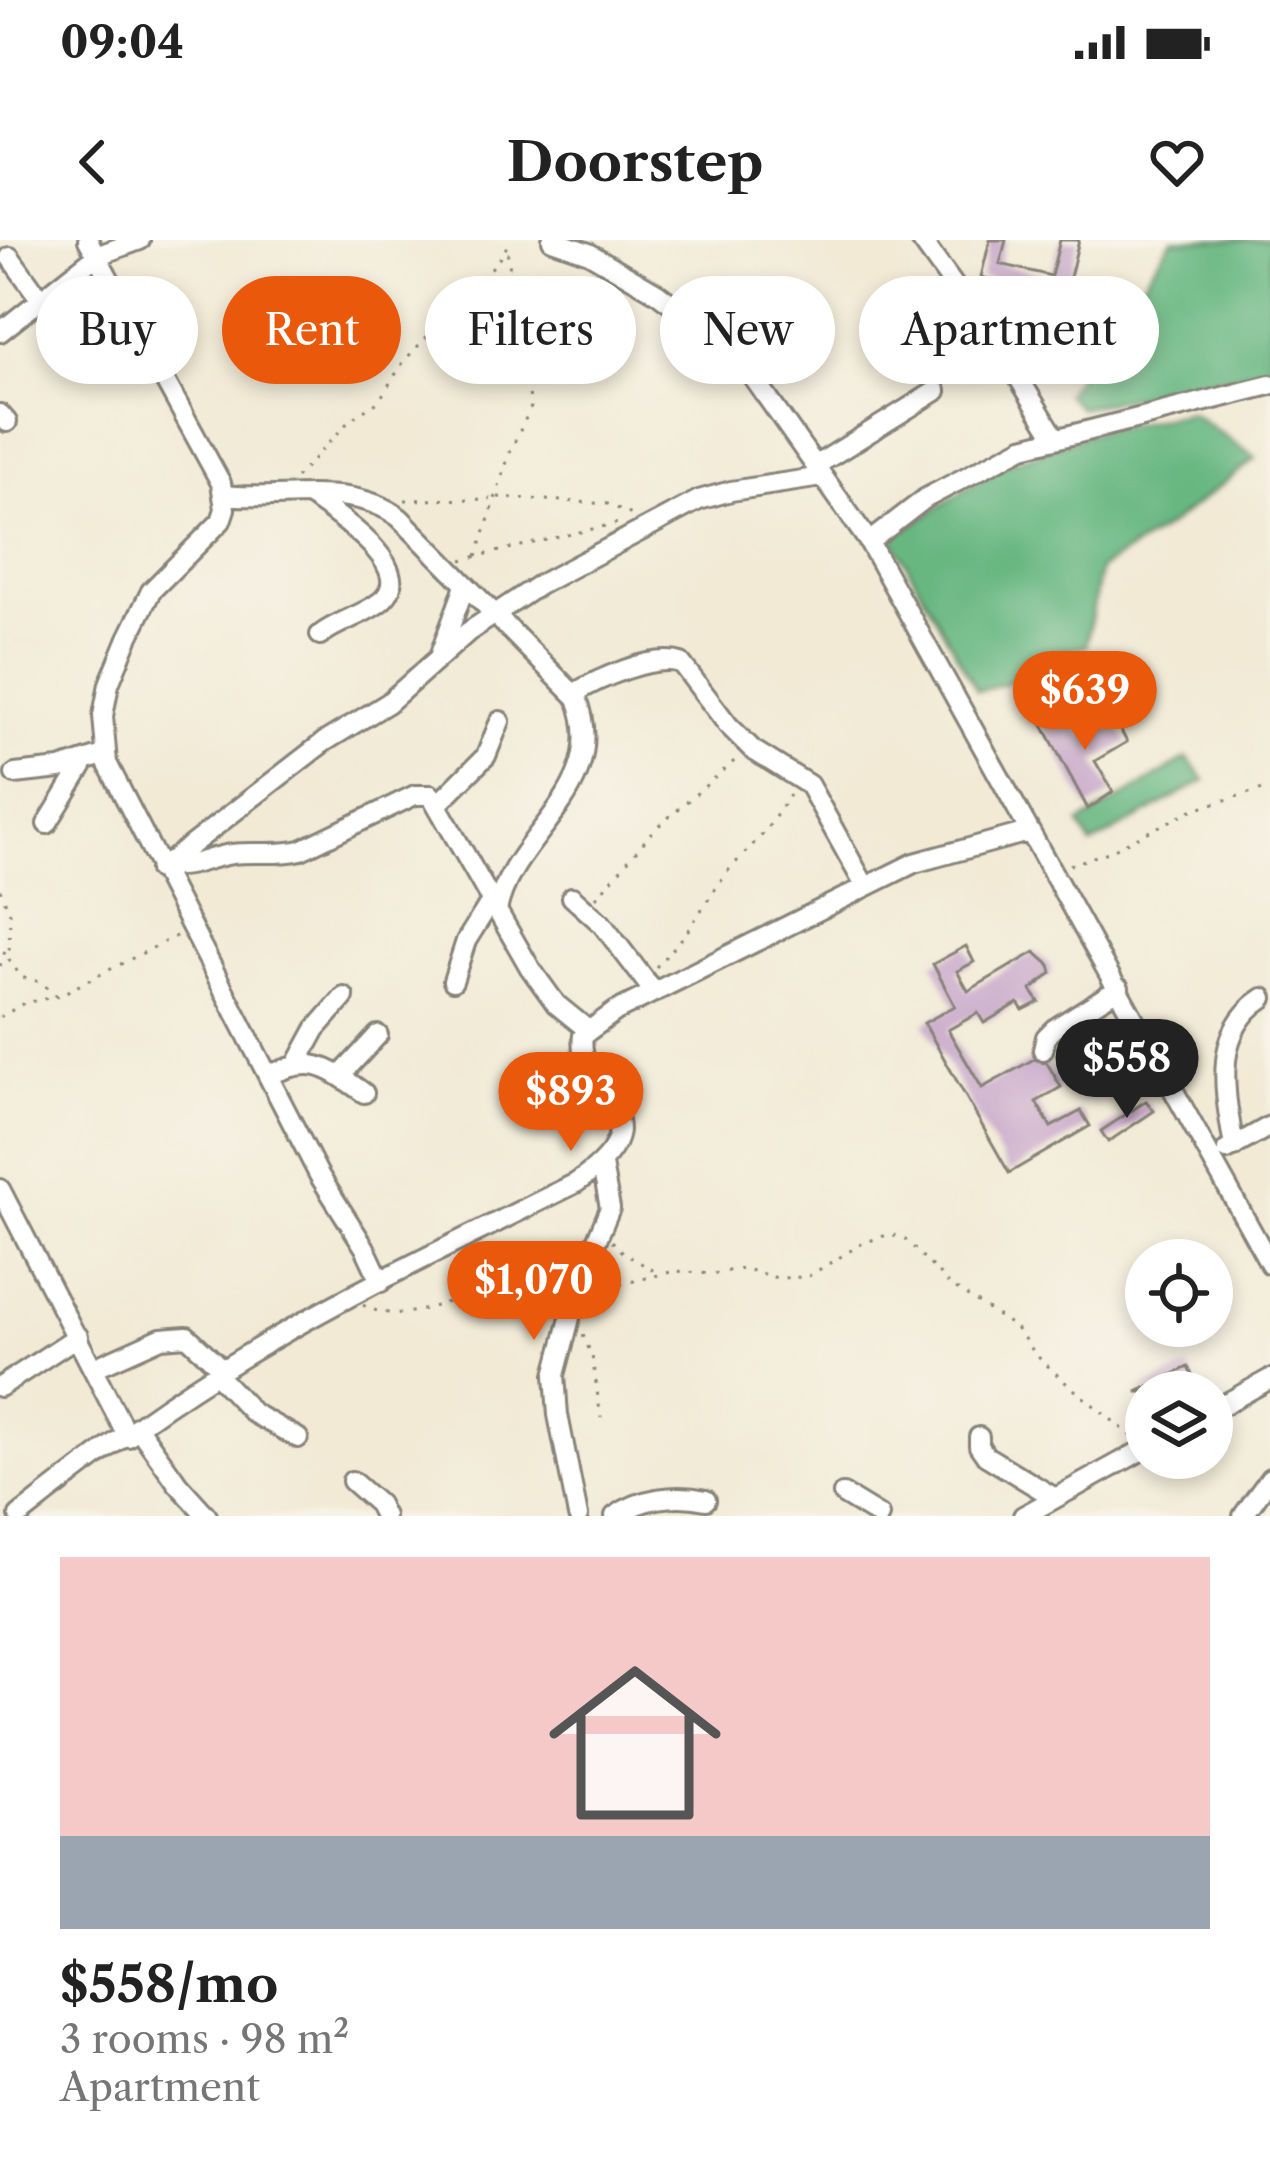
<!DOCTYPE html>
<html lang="en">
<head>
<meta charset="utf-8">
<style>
  :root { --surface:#fff; --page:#f2f2f2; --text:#222; --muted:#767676; --accent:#ea580c }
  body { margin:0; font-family:"Libre Caslon Text",serif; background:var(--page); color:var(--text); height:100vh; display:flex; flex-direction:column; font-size:45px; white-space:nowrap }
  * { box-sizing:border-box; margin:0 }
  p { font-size:39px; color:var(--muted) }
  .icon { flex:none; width:66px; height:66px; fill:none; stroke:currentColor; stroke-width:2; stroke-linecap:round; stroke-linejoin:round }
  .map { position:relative; height:1276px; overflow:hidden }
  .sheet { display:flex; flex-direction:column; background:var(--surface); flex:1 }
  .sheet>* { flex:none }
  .hud { position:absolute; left:36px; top:36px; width:1200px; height:108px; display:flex; gap:24px }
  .controls { position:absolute; left:1125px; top:999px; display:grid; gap:24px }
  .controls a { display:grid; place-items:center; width:108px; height:108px; border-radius:50%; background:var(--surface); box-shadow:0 6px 18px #0003; font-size:60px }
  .price { position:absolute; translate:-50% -102px; padding:0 27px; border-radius:42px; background:var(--accent); color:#fff; font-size:39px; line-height:78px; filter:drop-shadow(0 3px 6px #0008) }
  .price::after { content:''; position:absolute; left:50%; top:72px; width:36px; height:27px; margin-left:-18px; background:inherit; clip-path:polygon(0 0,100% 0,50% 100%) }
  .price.on { background:#222; color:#fff }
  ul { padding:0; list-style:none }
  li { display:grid; align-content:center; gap:24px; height:636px; padding:0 60px }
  li span { display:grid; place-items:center; height:372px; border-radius:0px; color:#555 }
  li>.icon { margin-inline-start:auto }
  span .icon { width:216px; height:216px; fill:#fffc; stroke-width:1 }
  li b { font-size:51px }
  .pill { padding:0 42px; border-radius:54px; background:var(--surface); box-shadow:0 6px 18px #0003; font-size:42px; line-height:108px }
  .pill.on { background:var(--accent); color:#fff }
  .status { display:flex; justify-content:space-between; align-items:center; height:84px; padding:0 60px; background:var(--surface); direction:ltr }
  .status svg { height:33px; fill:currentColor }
  header { display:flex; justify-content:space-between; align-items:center; height:156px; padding:0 60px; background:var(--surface); font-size:54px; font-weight:700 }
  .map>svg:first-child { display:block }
  .forest { fill:#68b781; stroke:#426a4e; stroke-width:3 }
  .building { fill:#c5a2c8 }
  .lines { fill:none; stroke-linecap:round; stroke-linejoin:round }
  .minor-casing { stroke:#878378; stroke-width:24 }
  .path { stroke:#878378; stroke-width:3; stroke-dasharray:3 9; stroke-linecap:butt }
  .minor { stroke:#fff; stroke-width:18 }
</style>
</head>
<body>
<div class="status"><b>09:04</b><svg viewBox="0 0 49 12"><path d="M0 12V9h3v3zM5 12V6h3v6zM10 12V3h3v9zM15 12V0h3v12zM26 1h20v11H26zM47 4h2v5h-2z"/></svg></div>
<header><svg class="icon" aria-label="back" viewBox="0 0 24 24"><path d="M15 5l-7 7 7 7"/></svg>Doorstep<svg class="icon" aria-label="heart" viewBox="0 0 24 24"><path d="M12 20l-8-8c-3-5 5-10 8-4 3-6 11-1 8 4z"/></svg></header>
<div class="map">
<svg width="1270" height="1276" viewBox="0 0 1270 1276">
  <rect width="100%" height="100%" fill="#f7f3e8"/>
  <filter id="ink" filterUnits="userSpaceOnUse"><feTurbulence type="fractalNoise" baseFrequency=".00833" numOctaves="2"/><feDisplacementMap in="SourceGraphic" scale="24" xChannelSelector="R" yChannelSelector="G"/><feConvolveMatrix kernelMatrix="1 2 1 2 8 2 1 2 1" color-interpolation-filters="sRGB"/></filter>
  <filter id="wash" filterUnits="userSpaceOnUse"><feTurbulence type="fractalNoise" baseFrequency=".004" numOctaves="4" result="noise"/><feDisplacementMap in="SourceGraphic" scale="48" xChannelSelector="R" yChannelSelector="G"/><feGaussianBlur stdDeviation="2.7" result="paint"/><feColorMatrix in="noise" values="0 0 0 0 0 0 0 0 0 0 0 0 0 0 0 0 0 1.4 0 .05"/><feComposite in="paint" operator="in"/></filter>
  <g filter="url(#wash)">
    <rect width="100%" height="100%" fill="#f2ead5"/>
    <path class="forest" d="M1172 0H1270V128L1080 168 1065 154Z
      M1190 172 1256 218 1168 286 1100 329 1086 406 1064 411 1025 438 977 451 892 298 997 228 1097 191Z
      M1187 518 1205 540 1091 605 1079 584Z"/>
    <g id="blocks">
      <path class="building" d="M990 0H1006L1000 24 1051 36 1060 0H1079L1065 58 981 37Z
        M1065 468 1082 497 1114 478 1127 502 1095 521 1113 552 1088 569 1042 483Z
        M966 706 974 722 957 731 968 751 1035 712 1050 725 1052 733 1031 750 1039 762 1023 770 1018 763 984 783 978 773 948 790 982 848 1034 819 1047 823 1061 847 1036 862 1051 887 1081 871 1090 886 1009 933 924 783 955 766 933 724Z
        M1146 861 1154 871 1108 902 1101 891Z
        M1188 1127 1195 1141 1175 1152H1137Z"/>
    </g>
  </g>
  <g filter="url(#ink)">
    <use href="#blocks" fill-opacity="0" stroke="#878378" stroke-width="3"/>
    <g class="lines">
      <g class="minor-casing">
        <path id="minor" d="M88 0 221 243 225 269 221 281 151 351 128 398 109 444 103 476 107 523 319 935 365 1008 381 1042
          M552 0 589 13 657 53 709 92 750 133 869 302 1270 1024
          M921 0 1007 119 1055 197
          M10 17 41 60
          M0 92 96 16 140 0
          M0 174 7 182
          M815 226 936 151
          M223 255C282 262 351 240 400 278L577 458C613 552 511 594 497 671
          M310 256C335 274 422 330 380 362 362 376 338 381 320 395
          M869 302 926 258 1023 207 1270 145
          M440 414 465 346
          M573 454C598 439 652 414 681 423L728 485 753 510 809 545 865 646
          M15 534 60 529 106 514
          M438 564 486 516 500 481
          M47 584 85 522
          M165 625C189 630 208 617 232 614 256 611 277 616 301 610L415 555H431L530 728 556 764 588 790
          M159 630 324 502 388 463 468 392 539 345 699 260 731 251 822 237
          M572 657 602 684 654 752
          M453 741 466 701 491 661
          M1065 782 1087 812 1101 822 1144 798
          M1043 810 1046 797 1054 789 1119 748
          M297 824 316 789 344 757
          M268 836C312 814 327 827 364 853
          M340 836 378 795
          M1234 907C1225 853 1211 792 1263 758
          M1227 910 1270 886
          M0 949 128 1197
          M94 1128 161 1098 187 1096 223 1130
          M216 1134 253 1173 298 1198
          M0 1147 78 1096
          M1212 1171 1270 1139
          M139 1189 178 1244 207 1276
          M979 1197V1206L986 1216 1055 1258
          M352 1241 378 1264 384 1276
          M843 1254 879 1276
          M19 1276C88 1221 168 1162 243 1117 350 1052 464 999 576 943 673 876 574 858 583 795L616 771 914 623 1028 592
          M578 1276 558 1175 555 1135 580 1040 610 968 602 925
          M615 1276C641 1258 676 1253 706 1260
          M1023 1276 1146 1208
          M1243 1276 1270 1238"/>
      </g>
      <path class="path" d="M296 238 351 179 378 162 404 121 497 22 511 0
        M498 257 608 264 634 276
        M405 260 491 259
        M477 316 510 212 531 167 507 10
        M462 320 622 282
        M1070 625 1108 612 1194 569 1270 547
        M0 649 10 673 9 719 21 737 40 742 57 756
        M596 658 655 589 738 518
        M0 726 5 711
        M656 727 684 696 726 633 764 593 790 555
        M0 777 25 763 58 756 178 695
        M612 1001 625 1014 658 1033
        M597 1050 675 1031 713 1034 742 1028 777 1038 807 1037 863 1003 890 994 904 998 950 1045 1016 1088 1037 1116 1065 1142 1134 1198
        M363 1065C409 1090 458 1051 504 1045 524 1042 542 1054 562 1056
        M583 1095 592 1116 601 1178"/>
      <use href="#minor" class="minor"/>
    </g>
  </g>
</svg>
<div class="controls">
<a><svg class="icon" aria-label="locate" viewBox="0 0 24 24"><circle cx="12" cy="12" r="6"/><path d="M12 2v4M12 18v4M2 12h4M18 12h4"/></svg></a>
<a><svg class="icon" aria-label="layers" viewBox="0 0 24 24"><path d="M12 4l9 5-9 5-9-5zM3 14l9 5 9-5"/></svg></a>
</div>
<b class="price" style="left:1085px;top:513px">$639</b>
<b class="price on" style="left:1127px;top:881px">$558</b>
<b class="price" style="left:571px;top:914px">$893</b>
<b class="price" style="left:534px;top:1103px">$1,070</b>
<div class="hud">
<a class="pill">Buy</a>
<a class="pill on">Rent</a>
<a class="pill">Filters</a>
<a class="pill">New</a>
<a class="pill">Apartment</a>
</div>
</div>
<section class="sheet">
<ul>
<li><span style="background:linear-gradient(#f6c9c9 75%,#9aa5b1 0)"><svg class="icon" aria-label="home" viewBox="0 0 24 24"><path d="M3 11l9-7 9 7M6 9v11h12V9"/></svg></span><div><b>$558/mo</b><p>3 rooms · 98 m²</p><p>Apartment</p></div></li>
</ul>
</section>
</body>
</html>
